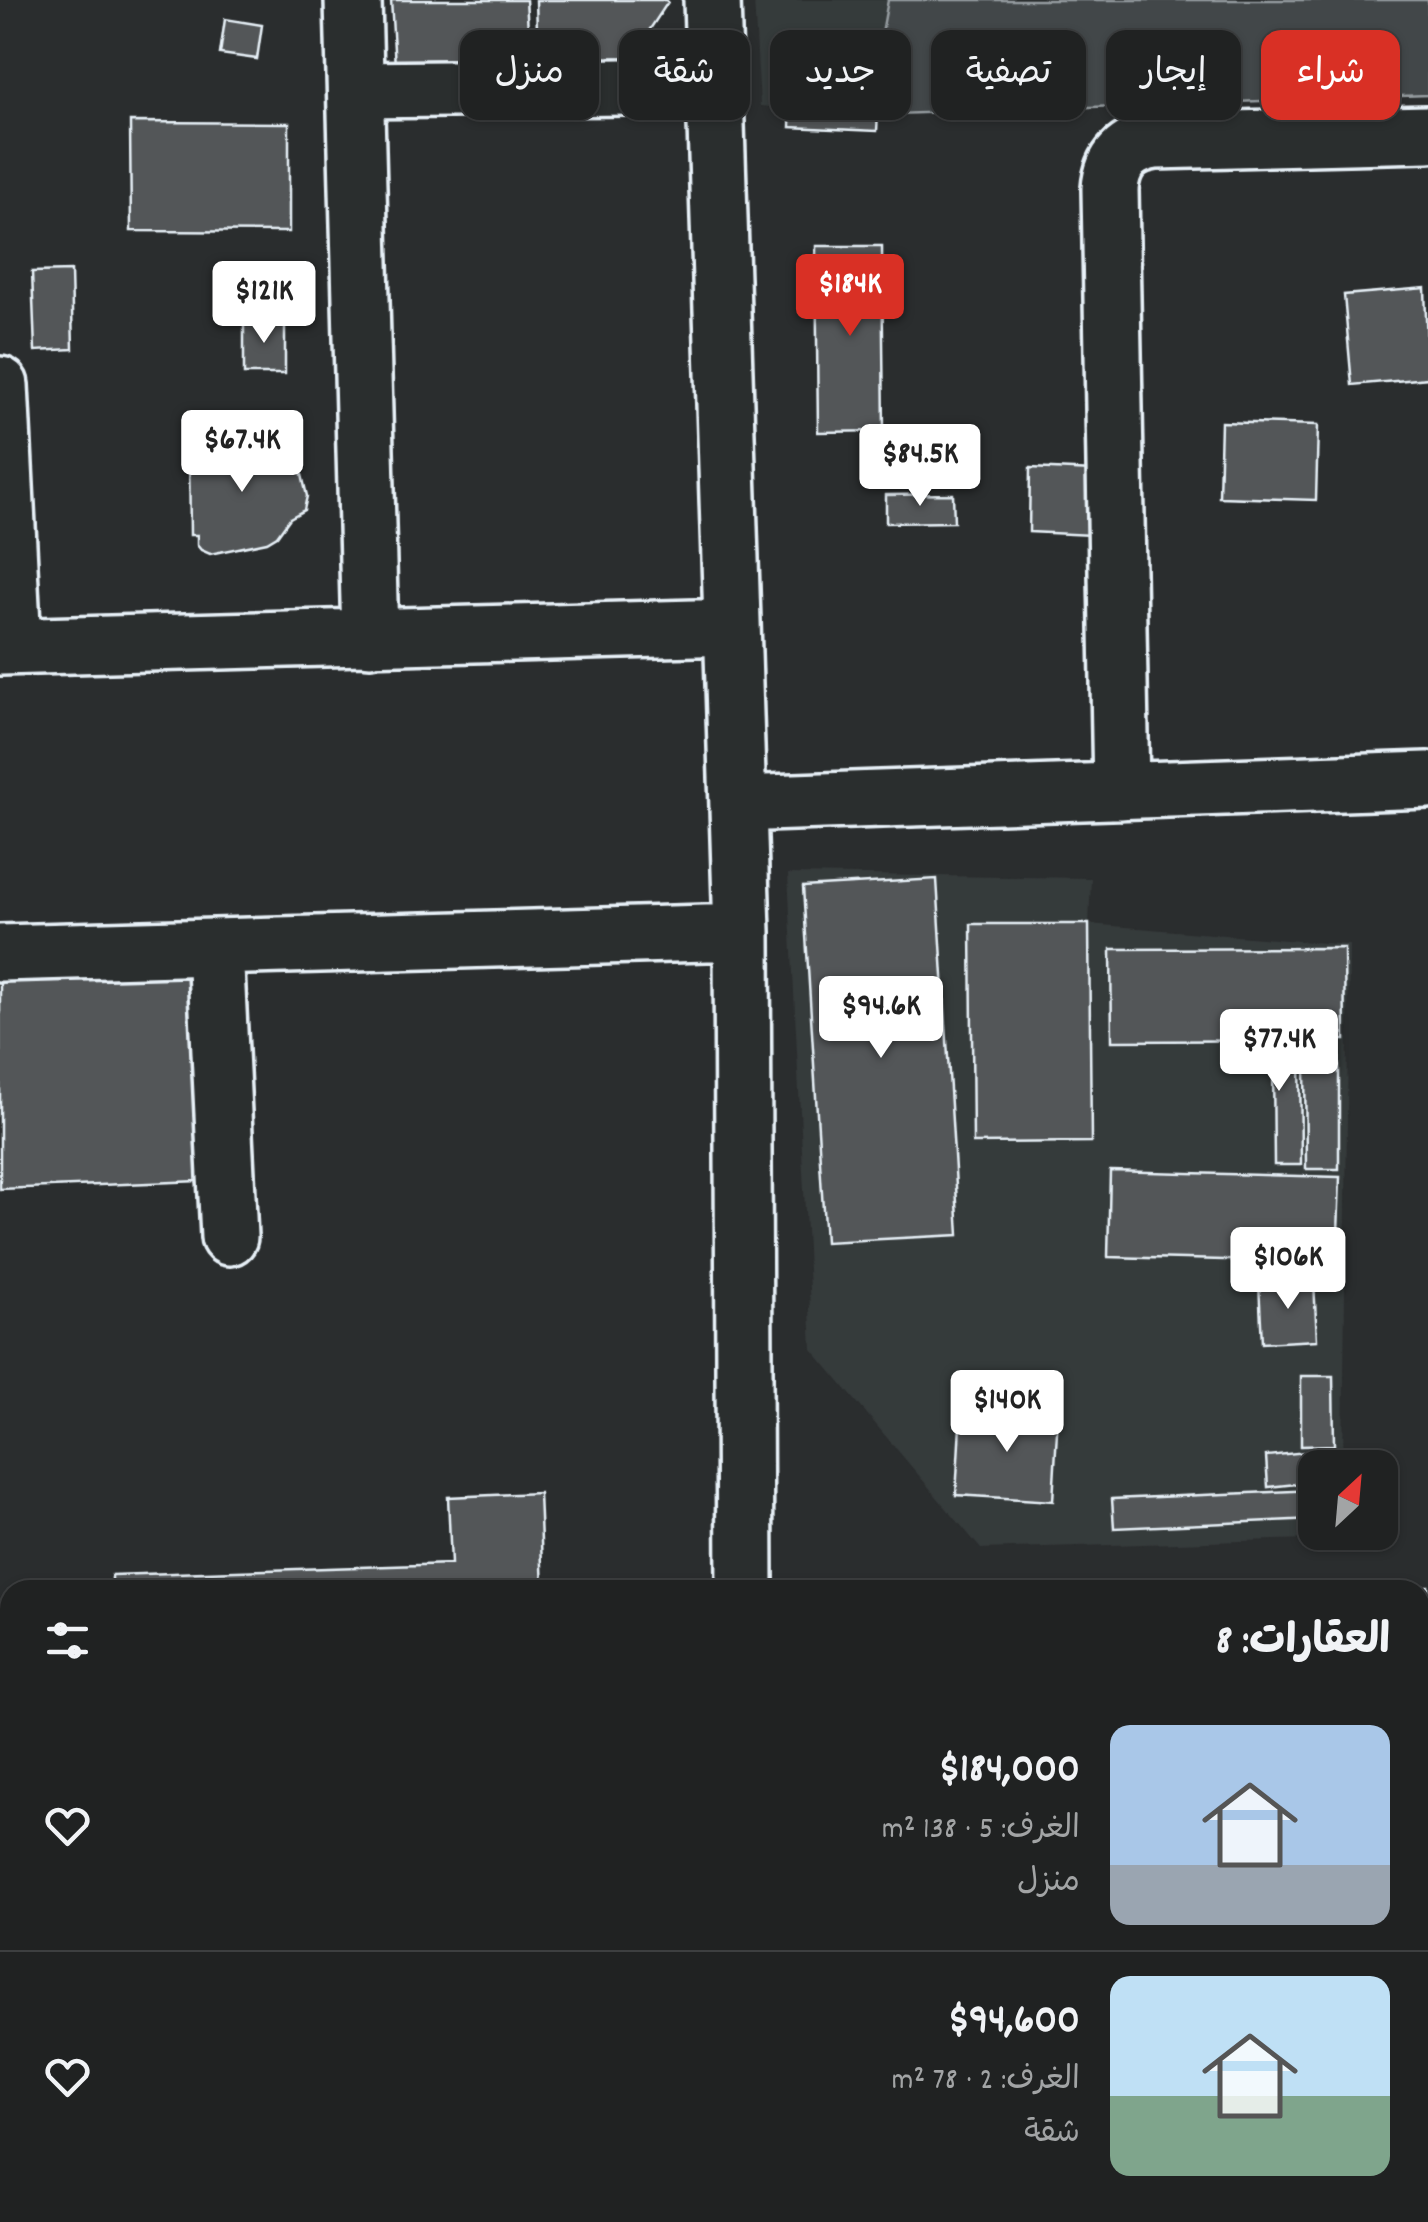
<!DOCTYPE html>
<html lang="ar">
<head>
<meta charset="utf-8">
<style>
  :root { --surface:#202222; --page:#2d2f2f; --text:#f1f3f6; --muted:#a2a4a5; --line:#3d3f40; --accent:#d93025 }
  body { margin:0; font-family:Dekko,"Playpen Sans Arabic",sans-serif; background:var(--page); color:var(--text); direction:rtl; height:100vh; display:flex; flex-direction:column; font-size:38px; white-space:nowrap }
  * { box-sizing:border-box; margin:0 }
  p { font-size:32px; color:var(--muted) }
  .icon { flex:none; width:55px; height:55px; fill:none; stroke:currentColor; stroke-width:2; stroke-linecap:round; stroke-linejoin:round }
  .map { position:relative; flex:1; overflow:hidden; direction:ltr }
  .panel { position:absolute; left:0px; top:1580px; width:1430px; height:642px; display:flex; flex-direction:column; background:var(--surface); border-radius:30px 30px 0 0; box-shadow:0 2px 8px #0004,0 0 0 2px var(--line); direction:rtl }
  .panel>* { flex:none }
  .hud { position:absolute; left:30px; top:30px; width:1370px; height:90px; direction:rtl; display:flex; gap:20px }
  .needle { width:65px; rotate:26deg }
  .tools { position:absolute; left:1298px; top:1450px; display:grid; gap:20px }
  .tools a { display:grid; place-items:center; width:100px; height:100px; border-radius:20px; background:var(--surface); box-shadow:0 2px 8px #0004,0 0 0 2px var(--line); font-size:50px }
  .price { position:absolute; translate:-50% -85px; padding:0 22px; border-radius:10px; background:#fff; color:#222; font-size:32px; line-height:65px; filter:drop-shadow(0 2px 5px #0008) }
  .price::after { content:''; position:absolute; left:50%; top:60px; width:30px; height:22px; margin-left:-15px; background:inherit; clip-path:polygon(0 0,100% 0,50% 100%) }
  .price.on { background:var(--accent); color:#fff }
  ul { padding:0; list-style:none }
  li { display:flex; align-items:center; gap:30px; height:250px; padding:0 40px }
  li+li { border-top:2px solid var(--line) }
  li span { display:grid; place-items:center; flex:none; width:280px; height:200px; border-radius:20px; color:#555 }
  li>.icon { margin-inline-start:auto }
  span .icon { width:120px; height:120px; fill:#fffc; stroke-width:1 }
  li b { font-size:42px }
  h2 { display:flex; justify-content:space-between; align-items:center; height:120px; padding:0 40px; font-size:42px }
  .chip { padding:0 35px; border-radius:20px; background:var(--surface); box-shadow:0 2px 8px #0004,0 0 0 2px var(--line); font-size:35px; line-height:90px }
  .chip.on { background:var(--accent); color:#fff }
  .map>svg:first-child { display:block }
  .built { fill:#363a3b }
  .green { fill:#424648; stroke:#959ca0; stroke-width:2.5 }
  .building { fill:#535759; stroke:#e8f1f8; stroke-width:2.5 }
  .lines { fill:none; stroke-linecap:round; stroke-linejoin:round }
  .minor-casing { stroke:#e8f1f8; stroke-width:62 }
  .major-casing { stroke:#e8f1f8; stroke-width:62 }
  .minor { stroke:#2a2d2e; stroke-width:55 }
  .major { stroke:#2a2d2e; stroke-width:55 }
</style>
</head>
<body>
<div class="map">
<svg width="1428" height="2222" viewBox="0 0 1428 2222">
  <rect width="100%" height="100%" fill="#2a2d2e"/>
  <filter id="ink" filterUnits="userSpaceOnUse"><feTurbulence type="fractalNoise" baseFrequency=".01" numOctaves="2"/><feDisplacementMap in="SourceGraphic" scale="20" xChannelSelector="R" yChannelSelector="G"/><feConvolveMatrix kernelMatrix="1 2 1 2 8 2 1 2 1" color-interpolation-filters="sRGB"/></filter>
  <g filter="url(#ink)">
    <path class="built" d="M754 0H1428V95L867 115 760 106Z
      M788 874 1091 878 1089 924 1349 945 1343 1467 1315 1468V1532L1343 1533V1538L981 1549 812 1349Z"/>
    <path class="green" d="M888 0H1428V95L867 115Z"/>
    <path class="building" d="M391 0H526L530 59 395 66Z
      M536 0H666L668 2 627 64 538 62Z
      M225 19 262 25 257 59 220 54Z
      M791 91 879 94 877 131 790 127Z
      M130 122 289 123V232L131 231Z
      M816 246H882L884 431 818 432Z
      M71 271 73 349 35 351 32 272Z
      M1425 288 1428 378 1352 385 1344 295Z
      M241 318H285V374H244V321Z
      M1221 422 1318 425 1316 500 1219 497Z
      M277 441 284 457 298 458 307 496 304 510 290 518 277 536 267 542 210 554 201 550 197 545V535H190L189 449Z
      M1030 468 1094 471 1092 535 1029 532Z
      M953 494 954 522 886 523V495Z
      M937 879 959 1235 825 1242 803 887Z
      M971 924H1089L1091 1142 973 1143Z
      M1344 948 1345 1040 1112 1041 1111 949Z
      M189 956 199 1181 0 1189V964Z
      M1223 1045H1300L1301 1165H1274L1273 1061 1223 1062Z
      M1339 1058V1169H1306L1305 1059Z
      M1110 1171 1340 1177 1337 1263 1108 1257Z
      M1314 1282 1317 1340 1262 1343 1259 1284Z
      M1301 1376H1333L1334 1445 1301 1446Z
      M961 1408 1058 1414 1053 1501 956 1495Z
      M1326 1450 1328 1468H1315V1482L1268 1487 1266 1456Z
      M1315 1490V1519L1114 1528 1112 1499Z
      M539 1493 543 1590H112V1575L451 1564 448 1497Z
      M1428 1586V1930L1420 1931V1590H1290Z"/>
    <g class="lines">
      <g class="minor-casing">
        <path id="minor" d="M353 0 370 638
          M712 0 742 932 745 1590
          M356 90 715 86
          M0 385 13 646
          M0 647 732 627
          M1121 791 1110 189C1112 160 1127 145 1155 141L1428 134
          M738 804 1428 780
          M215 948 229 1237
          M0 953 742 932
          M769 2212 770 2222"/>
      </g>
      <g class="major-casing">
        <path id="major" d="M810 2222 900 2216 1428 2220"/>
      </g>
      <use href="#minor" class="minor"/>
      <use href="#major" class="major"/>
    </g>
  </g>
</svg>
<div class="tools">
<a><svg class="needle" viewBox="-14 -14 28 28"><path d="M0-13l5 13h-10z" fill="#e53935"/><path d="M0 13l5-13h-10z" fill="#a2a4a5"/></svg></a>
</div>
<b class="price on" style="left:850px;top:339px">$184K</b>
<b class="price" style="left:264px;top:346px">$121K</b>
<b class="price" style="left:242px;top:495px">$67.4K</b>
<b class="price" style="left:920px;top:509px">$84.5K</b>
<b class="price" style="left:881px;top:1061px">$94.6K</b>
<b class="price" style="left:1279px;top:1094px">$77.4K</b>
<b class="price" style="left:1288px;top:1312px">$106K</b>
<b class="price" style="left:1007px;top:1455px">$140K</b>
<div class="hud">
<a class="chip on">شراء</a>
<a class="chip">إيجار</a>
<a class="chip">تصفية</a>
<a class="chip">جديد</a>
<a class="chip">شقة</a>
<a class="chip">منزل</a>
</div>
<section class="panel">
<h2>العقارات: 8<svg class="icon" aria-label="filters" viewBox="0 0 24 24"><path d="M4 7h16M4 17h16"/><circle cx="9" cy="7" r="2"/><circle cx="15" cy="17" r="2"/></svg></h2>
<ul>
<li><span style="background:linear-gradient(#a9c7e8 70%,#9aa5b1 0)"><svg class="icon" aria-label="home" viewBox="0 0 24 24"><path d="M3 11l9-7 9 7M6 9v11h12V9"/></svg></span><div><b>$184,000</b><p>الغرف: 5 · 138 m²</p><p>منزل</p></div><svg class="icon" aria-label="heart" viewBox="0 0 24 24"><path d="M12 20l-8-8c-3-5 5-10 8-4 3-6 11-1 8 4z"/></svg></li>
<li><span style="background:linear-gradient(#bfe0f5 60%,#7fa58c 0)"><svg class="icon" aria-label="home" viewBox="0 0 24 24"><path d="M3 11l9-7 9 7M6 9v11h12V9"/></svg></span><div><b>$94,600</b><p>الغرف: 2 · 78 m²</p><p>شقة</p></div><svg class="icon" aria-label="heart" viewBox="0 0 24 24"><path d="M12 20l-8-8c-3-5 5-10 8-4 3-6 11-1 8 4z"/></svg></li>
</ul>
</section>
</div>
</body>
</html>
